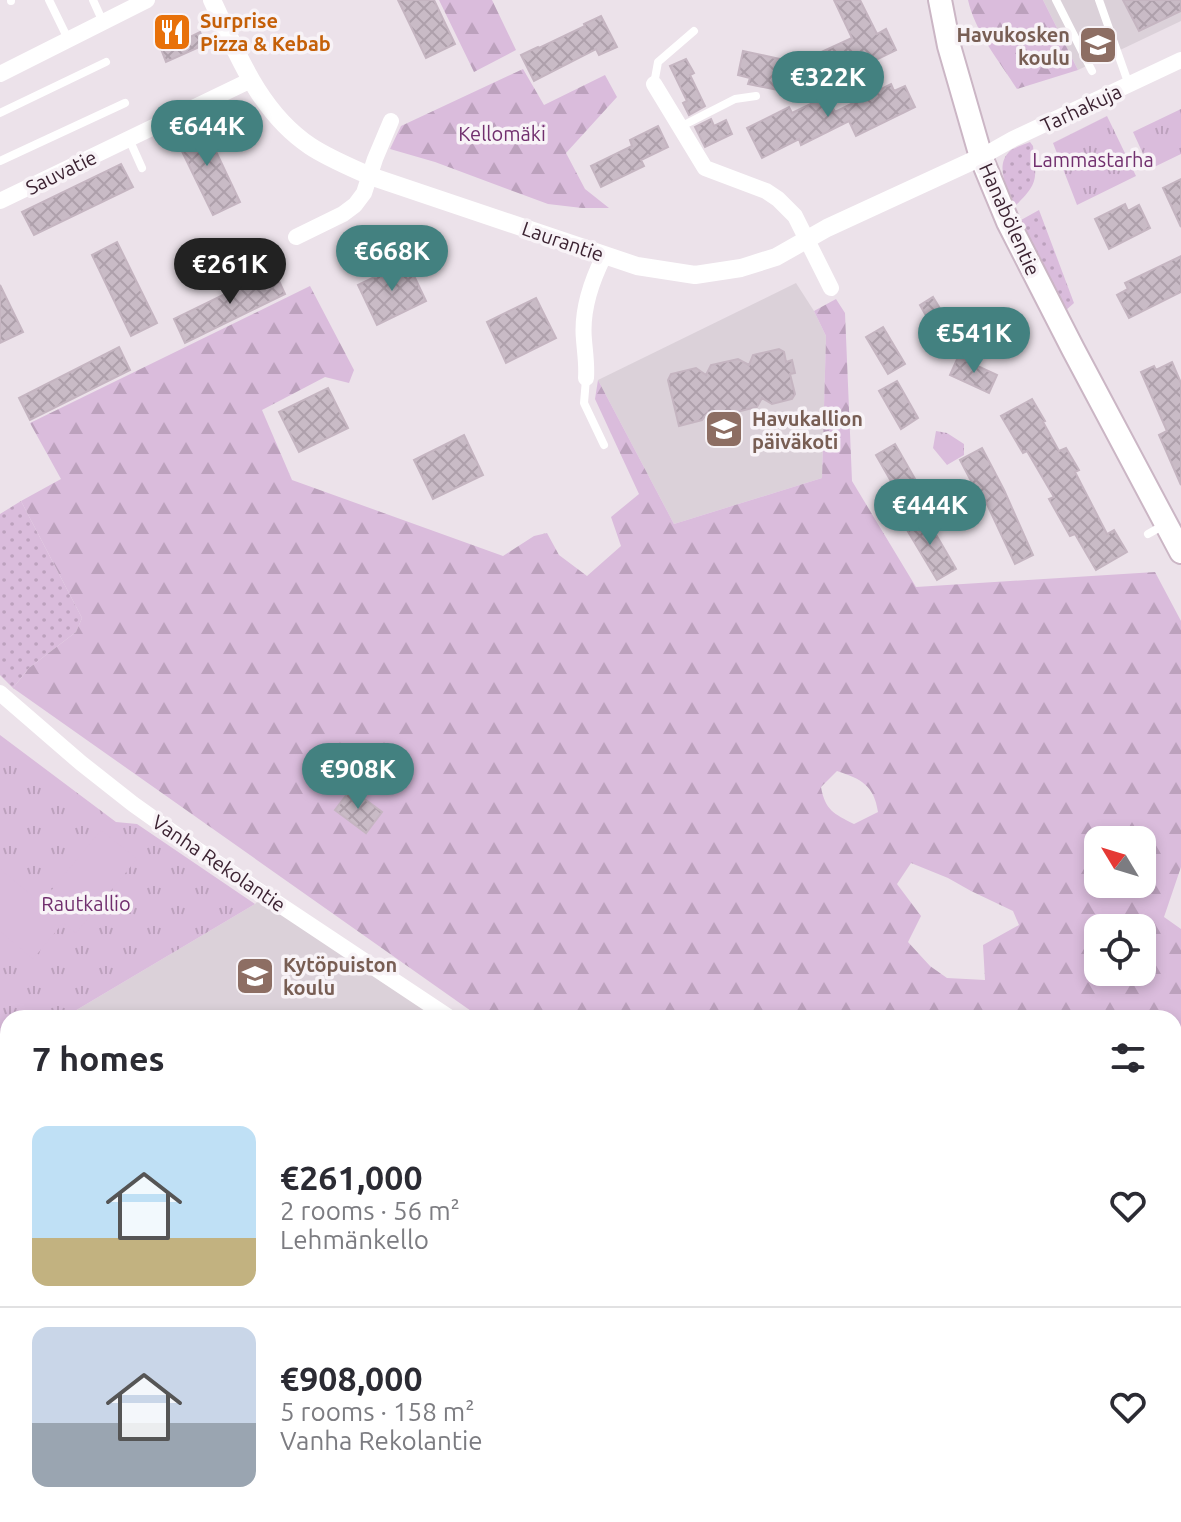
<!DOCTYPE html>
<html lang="en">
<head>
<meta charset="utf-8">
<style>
  :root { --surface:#fff; --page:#f7f7f7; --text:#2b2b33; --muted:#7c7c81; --line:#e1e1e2; --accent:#438180 }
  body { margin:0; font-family:Ubuntu,sans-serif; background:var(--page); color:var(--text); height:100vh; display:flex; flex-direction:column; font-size:30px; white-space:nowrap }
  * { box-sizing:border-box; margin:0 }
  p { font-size:26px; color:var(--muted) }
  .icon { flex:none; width:44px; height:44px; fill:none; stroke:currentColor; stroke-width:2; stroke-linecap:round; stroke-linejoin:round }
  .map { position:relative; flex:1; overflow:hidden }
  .side { position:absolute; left:0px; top:1010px; width:1182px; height:512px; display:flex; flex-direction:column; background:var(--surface); border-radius:24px 24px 0 0; box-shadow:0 4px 12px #0003 }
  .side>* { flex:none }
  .needle { width:52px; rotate:308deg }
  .buttons { position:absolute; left:1084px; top:826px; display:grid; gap:16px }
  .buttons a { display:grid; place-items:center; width:72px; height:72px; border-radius:16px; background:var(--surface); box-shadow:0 4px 12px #0003; font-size:40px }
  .price { position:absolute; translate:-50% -68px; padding:0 18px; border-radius:28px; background:var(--accent); color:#fff; font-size:26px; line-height:52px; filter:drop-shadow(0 2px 4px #0008) }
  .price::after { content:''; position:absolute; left:50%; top:48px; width:24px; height:18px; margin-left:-12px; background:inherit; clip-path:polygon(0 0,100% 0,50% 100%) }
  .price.selected { background:#222; color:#fff }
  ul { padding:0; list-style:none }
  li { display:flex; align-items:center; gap:24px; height:200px; padding:0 32px }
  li+li { border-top:2px solid var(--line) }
  li span { display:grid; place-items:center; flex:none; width:224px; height:160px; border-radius:16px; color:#555 }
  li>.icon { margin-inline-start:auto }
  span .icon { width:96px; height:96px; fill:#fffc; stroke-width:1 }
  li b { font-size:34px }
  h2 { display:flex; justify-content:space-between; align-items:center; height:96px; padding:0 32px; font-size:34px }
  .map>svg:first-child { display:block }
  .built { fill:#dbd1d9 }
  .grass { fill:url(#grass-dots) }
  .forest { fill:url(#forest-firs); fill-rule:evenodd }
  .park { fill:url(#park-tufts) }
  .pitch { fill:#dabcdc }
  .building { fill:url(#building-cross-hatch); stroke:#c5b5c1; stroke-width:2 }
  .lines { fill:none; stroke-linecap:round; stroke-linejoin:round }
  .secondary-casing { stroke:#cbb6c5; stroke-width:26 }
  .primary-casing { stroke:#c8c1c6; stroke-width:26 }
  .service { stroke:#fff; stroke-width:8 }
  .minor { stroke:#fff; stroke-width:16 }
  .tertiary { stroke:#fff; stroke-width:18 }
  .secondary { stroke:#fff; stroke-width:22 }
  .primary { stroke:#9f6989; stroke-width:22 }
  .labels { text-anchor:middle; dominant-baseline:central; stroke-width:7; stroke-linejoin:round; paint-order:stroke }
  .food-label { font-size:20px; font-weight:bold; fill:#c56008; stroke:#f8f3f7; text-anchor:start }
  .education-label { font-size:20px; font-weight:bold; fill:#785e54; stroke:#f8f3f7; text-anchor:start }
  .street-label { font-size:20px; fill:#3c2332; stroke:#f8f3f7 }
  .park-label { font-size:20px; fill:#712f6e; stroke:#f8f3f7 }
</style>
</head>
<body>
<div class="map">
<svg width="1181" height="1522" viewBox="0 0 1181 1522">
  <defs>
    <pattern id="grass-dots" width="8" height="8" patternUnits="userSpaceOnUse" patternTransform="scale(2)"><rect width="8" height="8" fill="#dabcdc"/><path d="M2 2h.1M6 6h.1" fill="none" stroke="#bca1bd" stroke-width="1.8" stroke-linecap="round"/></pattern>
    <pattern id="forest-firs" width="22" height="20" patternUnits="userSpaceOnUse" patternTransform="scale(2)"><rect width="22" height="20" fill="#dabcdc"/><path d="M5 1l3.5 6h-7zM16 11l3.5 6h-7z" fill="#bca1bd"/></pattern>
    <pattern id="park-tufts" width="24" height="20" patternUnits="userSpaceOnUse" patternTransform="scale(2)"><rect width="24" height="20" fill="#dabcdc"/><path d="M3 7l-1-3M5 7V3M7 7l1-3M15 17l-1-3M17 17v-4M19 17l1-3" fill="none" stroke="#bca1bd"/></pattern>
    <pattern id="building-cross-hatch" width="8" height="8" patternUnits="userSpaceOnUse" patternTransform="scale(2)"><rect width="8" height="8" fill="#c9bbc6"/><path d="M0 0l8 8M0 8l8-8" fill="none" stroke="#aea0ab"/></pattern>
  </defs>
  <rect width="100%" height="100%" fill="#ece2ea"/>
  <path class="built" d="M1043 0H1181V21L1078 70Z
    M796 283 814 311 826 336 822 478 674 524 598 380Z
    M262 897 437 1018H63L255 904Z
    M8 1051V1314L0 1301V1093L6 1052Z"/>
  <path class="grass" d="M1030 142 1033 146C1036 178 1040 182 1015 206 1008 190 993 165 1011 150 1016 147 1025 144 1030 142Z
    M1039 210 1074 303 1065 311 1021 220Z
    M21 501 82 618 76 632 29 668 13 688 0 675V514Z
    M432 1514H639L634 1522H431Z"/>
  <path class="forest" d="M439 0H492L516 50 474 72Z
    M968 0H1043L1078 70 1017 89C1000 62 975 32 968 0Z
    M523 69 544 105 605 75 617 97 566 153 585 189 609 208H582L548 204 435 162 390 149 401 126Z
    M310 286 354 370 349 383 325 377 262 410 292 480 503 556 534 536 547 533 559 555 587 576 621 546 611 517 639 494 595 399 598 380 674 524 822 478 826 336 814 311 836 299 845 313 852 481 916 587 1155 572 1181 621V867L1164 917 1181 929V1231L1174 1235V1018H481L13 688 29 668 76 632 82 618 21 501 61 479 30 423ZM837 771C861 779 874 785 878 812L854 824C834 814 825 810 821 787ZM1098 840H1142V884H1098ZM911 863 948 878 971 891 1013 911 1019 925 983 945 985 980 947 978 930 966 908 942 921 916 897 884ZM1098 928H1142V972H1098Z
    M1181 1296V1333L1174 1335V1299Z
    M1181 1349V1522H730L718 1514H1174V1351Z
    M201 1514H242L244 1521 171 1522Z"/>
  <path class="park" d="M1181 109V154L1150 169 1133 132Z
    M1107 116 1136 176 1077 205 1053 143Z
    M936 431 947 433 964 444V455L947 465 933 448Z
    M0 735 116 822 137 824 255 904 63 1018H8V1051L5 1053 0 1093Z"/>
  <path class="pitch" d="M101 830 137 859 76 933 63 923 33 959 0 931V869L41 903Z
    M659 1514H718L730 1522H653Z"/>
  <path class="building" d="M398 0H434L455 44 426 58Z
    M834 0H860L877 34 886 29 896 50 831 82 817 54 852 38Z
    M1123 0H1181V11L1139 31Z
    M601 16 617 47 599 55 596 49 534 81 521 55 538 47 539 48 585 26 584 24Z
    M172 27 180 42 200 32 206 44 166 62 156 36Z
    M743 51 789 61 783 91 748 84 750 78 738 75Z
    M686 59 694 73 690 75 705 106 689 115 683 103 687 101 670 66Z
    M891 84 894 91 905 86 915 107 856 136 849 121 801 145 799 139 762 158 747 128 789 107 792 113 827 96 835 112Z
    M711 119 714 126 726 120 732 134 705 147 695 127Z
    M202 122 240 202 213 215 174 135Z
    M658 126 668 147 641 160 644 166 601 187 591 166 632 146 630 140Z
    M121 164 133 187 34 235 22 212Z
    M1181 179V227L1163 188Z
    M1125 204 1128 211 1139 205 1150 228 1109 249 1095 219Z
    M117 242 157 323 131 336 92 255Z
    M1181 256V292L1129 318 1117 295 1128 289 1125 283Z
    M407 261 426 301 377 325 358 285Z
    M274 270 285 294 185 343 174 319Z
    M0 285 23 332 0 343Z
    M933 297 944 315 930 323 920 305Z
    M536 298 556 338 506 363 487 322Z
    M883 327 905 364 888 374 866 337Z
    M119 347 130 370 30 420 19 398Z
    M779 349 784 352 786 362 792 360 795 373 790 374 795 394 792 399 772 404 762 398 757 407 717 417 708 412 702 420 679 426 668 380 671 374 696 368 706 375 711 365 738 359 749 365 753 355Z
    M958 357 997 375 989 393 950 375Z
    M1172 362 1181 383V485L1159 435 1167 431 1141 372 1154 366 1156 370Z
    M897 381 918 418 901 429 879 391Z
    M328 388 348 428 299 452 279 412Z
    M1032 399 1045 421 1043 422 1059 451 1066 448 1079 470 1075 472 1107 534 1114 530 1127 552 1096 570 1075 534 1070 536 1049 499 1054 497 1027 451 1023 453 1001 416Z
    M464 435 483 475 433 499 414 460Z
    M895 444 927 500 908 511 876 455Z
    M982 448 1004 490 1033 555 1015 564 985 500 982 502 960 460Z
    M924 514 956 569 937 580 904 525Z
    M351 789 382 812 366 833 335 810Z"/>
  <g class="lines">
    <g class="secondary-casing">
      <path id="secondary" d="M940 0 949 46 981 157 1008 222 1073 349 1181 552"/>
    </g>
    <g class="primary-casing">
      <path id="primary" d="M1174 1261 1181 1258
        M1174 1286 1181 1283
        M332 1522 363 1514"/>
    </g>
    <path class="service" d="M11 0V1
      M49 0 68 39
      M93 0 103 22
      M1056 0 1092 71
      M1099 0 1129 85
      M654 84 658 62 694 31
      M0 113 106 62
      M680 127 735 99 756 96
      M129 139 142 168
      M0 161 125 103
      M586 379 584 403 604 445
      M1148 534 1164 525
      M0 1423 8 1418"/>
    <path class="minor" d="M0 74 147 0
      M654 84 705 168 766 191 778 199 795 216 831 288
      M981 157 1013 139 1181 60
      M0 201 251 80
      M296 237 343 214 355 205 364 193 375 159 391 121
      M586 378C587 364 585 353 584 340 581 310 591 282 604 256
      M0 693 81 763 133 804 199 851 450 1018
      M261 1514 263 1522"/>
    <path class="tertiary" d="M212 0C237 53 259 112 310 146 328 158 350 167 370 176L637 266 695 275 741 268 776 257 827 228 981 157"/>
    <use href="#secondary" class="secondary"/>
    <use href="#primary" class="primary"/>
  </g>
  <defs>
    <g id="restaurant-square" transform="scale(2)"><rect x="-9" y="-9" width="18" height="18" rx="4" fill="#e8710a" stroke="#f8f3f7"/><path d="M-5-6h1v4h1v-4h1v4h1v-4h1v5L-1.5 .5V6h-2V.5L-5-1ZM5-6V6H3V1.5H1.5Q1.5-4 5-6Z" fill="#fff"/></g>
    <g id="school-square" transform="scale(2)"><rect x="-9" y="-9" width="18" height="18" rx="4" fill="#8d6e63" stroke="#f8f3f7"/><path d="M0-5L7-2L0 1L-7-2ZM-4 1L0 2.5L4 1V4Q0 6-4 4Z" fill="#fff"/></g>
  </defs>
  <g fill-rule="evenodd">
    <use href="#restaurant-square" x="172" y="32"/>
    <use href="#school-square" x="1098" y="45"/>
    <use href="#school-square" x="724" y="429"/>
    <use href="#school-square" x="255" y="976"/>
  </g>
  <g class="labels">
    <g class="food-label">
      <text x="200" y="20">Surprise<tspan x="200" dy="23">Pizza &amp; Kebab</tspan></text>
    </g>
    <g class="education-label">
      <text x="1070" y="34" text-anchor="end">Havukosken<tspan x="1070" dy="23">koulu</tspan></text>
      <text x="752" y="418">Havukallion<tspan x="752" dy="23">päiväkoti</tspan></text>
      <text x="283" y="964">Kytöpuiston<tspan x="283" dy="23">koulu</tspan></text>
    </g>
    <g class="street-label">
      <text transform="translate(1081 108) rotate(-25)">Tarhakuja</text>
      <text transform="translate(61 172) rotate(-26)">Sauvatie</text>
      <text transform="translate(1010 219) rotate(66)">Hanabölentie</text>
      <text transform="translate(563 241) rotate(19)">Laurantie</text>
      <text transform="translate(219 863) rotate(34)">Vanha Rekolantie</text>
    </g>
    <g class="park-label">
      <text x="502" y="133">Kellomäki</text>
      <text x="1093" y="159">Lammastarha</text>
      <text x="86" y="903">Rautkallio</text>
    </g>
  </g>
</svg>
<div class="buttons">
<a><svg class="needle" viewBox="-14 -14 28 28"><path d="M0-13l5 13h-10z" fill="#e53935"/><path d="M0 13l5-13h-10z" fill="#7c7c81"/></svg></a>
<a><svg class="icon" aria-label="locate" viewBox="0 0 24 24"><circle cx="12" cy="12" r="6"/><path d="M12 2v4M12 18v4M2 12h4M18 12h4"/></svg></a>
</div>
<b class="price" style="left:828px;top:119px">€322K</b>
<b class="price" style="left:207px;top:168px">€644K</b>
<b class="price" style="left:392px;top:293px">€668K</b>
<b class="price selected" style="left:230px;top:306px">€261K</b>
<b class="price" style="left:974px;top:375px">€541K</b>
<b class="price" style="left:930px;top:547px">€444K</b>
<b class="price" style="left:358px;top:811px">€908K</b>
<section class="side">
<h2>7 homes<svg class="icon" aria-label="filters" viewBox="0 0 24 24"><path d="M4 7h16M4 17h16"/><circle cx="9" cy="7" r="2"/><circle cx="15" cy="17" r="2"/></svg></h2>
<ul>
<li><span style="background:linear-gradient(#bfe0f5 70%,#c2b280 0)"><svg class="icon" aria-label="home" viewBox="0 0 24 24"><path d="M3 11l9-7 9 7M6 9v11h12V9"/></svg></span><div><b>€261,000</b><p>2 rooms · 56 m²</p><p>Lehmänkello</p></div><svg class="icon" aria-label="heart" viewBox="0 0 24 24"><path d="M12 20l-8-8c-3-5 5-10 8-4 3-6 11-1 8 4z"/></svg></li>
<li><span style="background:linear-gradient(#c9d6e8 60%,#9aa5b1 0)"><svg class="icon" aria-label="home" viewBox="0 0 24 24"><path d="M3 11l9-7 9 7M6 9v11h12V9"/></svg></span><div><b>€908,000</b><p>5 rooms · 158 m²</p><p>Vanha Rekolantie</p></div><svg class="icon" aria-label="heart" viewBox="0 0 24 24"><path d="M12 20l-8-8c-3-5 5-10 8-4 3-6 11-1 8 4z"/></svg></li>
</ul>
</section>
</div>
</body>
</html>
